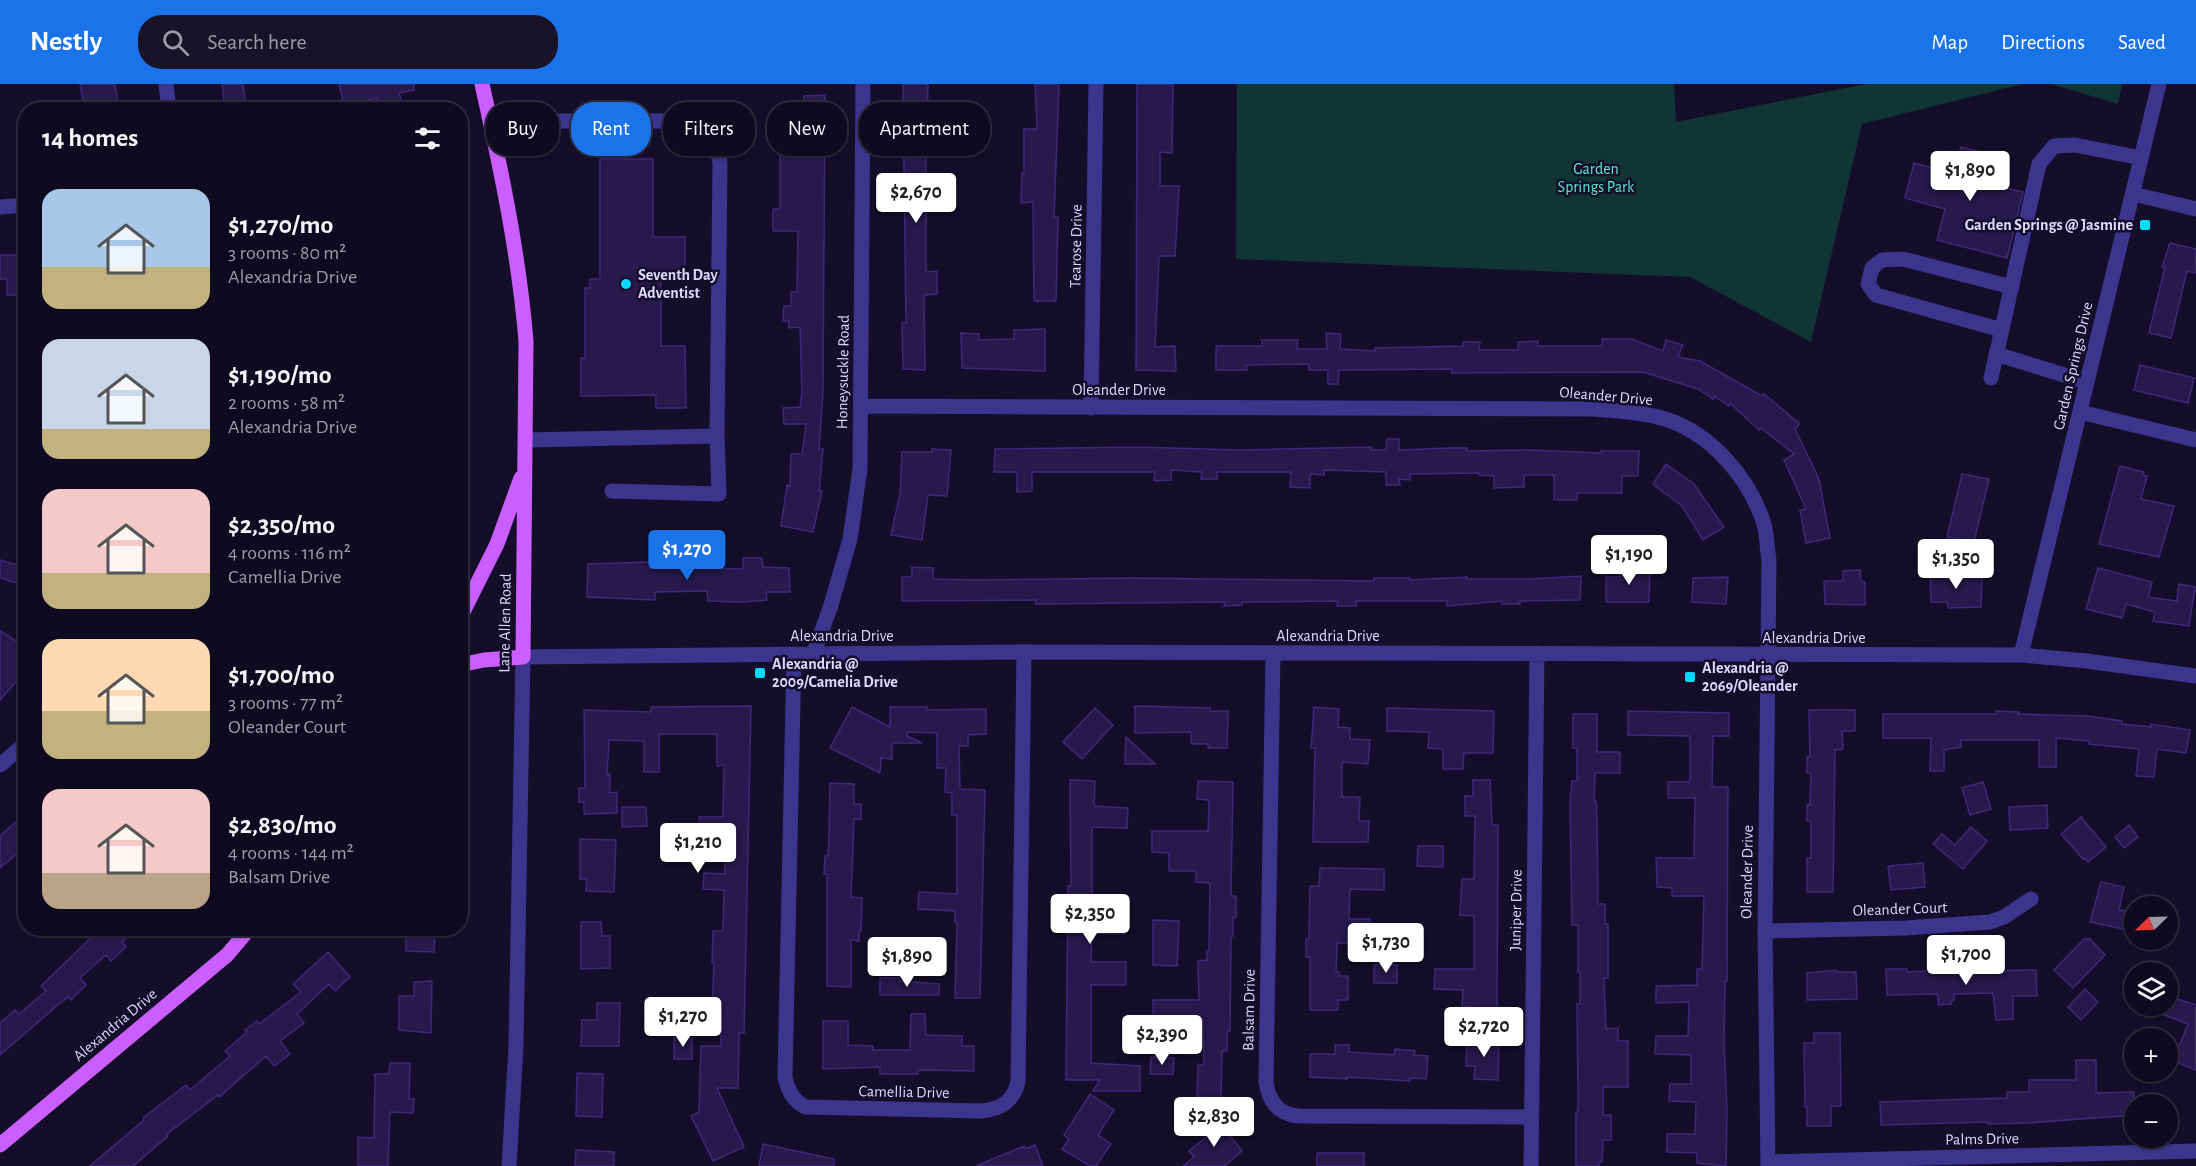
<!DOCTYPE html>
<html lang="en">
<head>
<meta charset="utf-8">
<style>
  :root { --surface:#0f0a20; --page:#181329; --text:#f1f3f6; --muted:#9b9aa5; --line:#2f2b3e; --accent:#1a73e8 }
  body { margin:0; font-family:"Alegreya Sans",sans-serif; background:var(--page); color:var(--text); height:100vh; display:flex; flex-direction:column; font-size:22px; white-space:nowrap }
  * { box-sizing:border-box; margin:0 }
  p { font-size:20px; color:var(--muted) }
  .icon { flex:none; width:33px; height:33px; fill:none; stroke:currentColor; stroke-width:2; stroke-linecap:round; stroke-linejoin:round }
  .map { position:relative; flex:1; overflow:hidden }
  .details { position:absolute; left:18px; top:18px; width:450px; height:834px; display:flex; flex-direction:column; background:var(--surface); border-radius:24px; box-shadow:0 2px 4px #0004,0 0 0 2px var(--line) }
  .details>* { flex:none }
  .hud { position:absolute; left:486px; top:18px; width:570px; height:54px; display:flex; gap:12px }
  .needle { width:39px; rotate:247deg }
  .fabs { position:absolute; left:2124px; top:812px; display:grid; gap:12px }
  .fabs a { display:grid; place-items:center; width:54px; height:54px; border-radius:50%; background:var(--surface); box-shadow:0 2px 4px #0004,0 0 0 2px var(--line); font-size:30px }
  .price { position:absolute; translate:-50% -51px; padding:0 14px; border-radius:6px; background:#fff; color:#222; font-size:20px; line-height:39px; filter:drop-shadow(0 2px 3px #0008) }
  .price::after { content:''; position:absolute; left:50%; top:36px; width:18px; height:14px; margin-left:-9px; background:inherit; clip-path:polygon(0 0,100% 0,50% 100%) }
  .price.on { background:var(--accent); color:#fff }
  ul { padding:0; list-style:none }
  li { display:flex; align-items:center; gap:18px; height:150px; padding:0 24px }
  li span { display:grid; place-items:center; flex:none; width:168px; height:120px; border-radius:18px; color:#555 }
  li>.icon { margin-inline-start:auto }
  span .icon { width:72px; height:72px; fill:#fffc; stroke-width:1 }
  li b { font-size:26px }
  h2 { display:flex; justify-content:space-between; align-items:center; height:72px; padding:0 24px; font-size:26px }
  .pill { padding:0 21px; border-radius:24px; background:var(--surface); box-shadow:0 2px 4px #0004,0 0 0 2px var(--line); font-size:21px; line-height:54px }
  .pill.on { background:var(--accent); color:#fff }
  header { display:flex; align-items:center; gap:36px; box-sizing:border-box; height:84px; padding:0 30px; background:var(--accent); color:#fff }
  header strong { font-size:28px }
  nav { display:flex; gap:33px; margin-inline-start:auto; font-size:21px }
  .search { width:420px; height:54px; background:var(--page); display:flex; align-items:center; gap:15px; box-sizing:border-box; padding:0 21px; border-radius:24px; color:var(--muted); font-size:22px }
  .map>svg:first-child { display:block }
  .green { fill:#113434 }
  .building { fill:#26194c; stroke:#3d297a; stroke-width:1.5 }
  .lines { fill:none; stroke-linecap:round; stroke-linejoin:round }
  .minor { stroke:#3d358d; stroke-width:15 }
  .major { stroke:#cb5eff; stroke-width:15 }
  .poi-dot { fill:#03daff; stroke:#140e2a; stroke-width:2 }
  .labels { text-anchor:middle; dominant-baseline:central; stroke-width:5; stroke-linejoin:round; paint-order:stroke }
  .park-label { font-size:16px; fill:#58eacc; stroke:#140e2a }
  .poi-label { font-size:16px; font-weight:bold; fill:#ddd7ff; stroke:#140e2a; text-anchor:start }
  .street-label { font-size:16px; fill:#ddd7ff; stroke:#140e2a }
</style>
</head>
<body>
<header>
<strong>Nestly</strong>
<div class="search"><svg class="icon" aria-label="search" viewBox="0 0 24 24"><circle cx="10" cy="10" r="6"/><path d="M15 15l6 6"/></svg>Search here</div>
<nav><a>Map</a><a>Directions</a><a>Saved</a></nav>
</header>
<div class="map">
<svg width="2196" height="1082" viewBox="0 0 2196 1082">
  <rect width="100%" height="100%" fill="#140e2a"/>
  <path class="green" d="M1237 0H1674L1676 38 1866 0H2023L1862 40 1811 258 1690 193 1236 175Z
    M2051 0H2122L2118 20Z"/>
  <path class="building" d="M80 0H115L119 26H91L90 20 84 21Z
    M222 0H243L246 26H225Z
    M339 0H414V6L399 9 401 16 379 22 377 14 344 22Z
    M903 0H928L927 39H934V53H926V188L937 187V210L924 211 925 286 903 285 902 239H906Z
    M1035 0H1059L1054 133H1058L1056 217H1034L1033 118 1021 119 1022 89H1024V45H1037Z
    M1137 0H1173L1172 69 1160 68V102H1179L1175 172H1159L1155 263 1175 262 1176 287 1136 286Z
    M825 11 823 308 819 365H823L819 407H822L813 448 781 442 787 401 790 402 791 370H802L806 340H784L783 324 800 323 802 309 800 243 789 244V237H783L784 222H791V208H797L798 147H773V125H780V57L803 58 804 12Z
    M1961 63 2001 73 1994 101 2023 108 2007 174 1937 156 1945 125 1905 114 1914 79 1954 90Z
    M600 75H653V153H685V195H661V262H685L686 324H656V311L581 312V274H585V204H590V195H600Z
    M2170 159 2196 165V189L2187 187 2171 254 2149 249 2165 183H2162Z
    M0 171H23L22 211H7V195H0Z
    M1045 245V287L962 284 961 249 979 250V256L1014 255V246Z
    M1326 249 1341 250 1340 265 1375 267V264L1463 262V258H1480L1479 266H1518V258L1538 257V262H1602V255H1632L1663 267 1666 256 1683 261 1678 273 1700 277 1762 312 1764 310 1800 340 1795 345 1819 395 1830 454 1806 459 1800 426 1806 425 1784 376 1794 370 1761 344 1759 346 1730 319 1729 322 1714 312 1713 315 1698 305 1643 288 1452 289V285L1339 286 1338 300H1328V286H1309V280L1246 281 1247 286H1216V262H1262V256H1298L1297 265H1327Z
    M2140 281 2194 294 2188 319 2134 306Z
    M1387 355H1399V366L1449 364H1467V367L1529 366 1601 369V367H1639L1638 392H1622V409H1577V416H1554V391H1524V403L1494 404V392L1479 391V389L1410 390V396L1399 395 1400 401H1386V388L1324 386V391L1310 390V404L1290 403 1291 388H1217V395H1201L1202 388 1171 386V396L1154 397 1155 388H1032V407L1017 408V388H994L995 365 1137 363 1241 366 1371 363V366H1386Z
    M932 365 951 366 947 412 928 411 922 456 891 451 900 410 902 368H932Z
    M1666 380 1694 400 1724 443 1703 456 1682 422 1653 400Z
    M2120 382 2144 388 2143 391 2147 392 2141 415 2174 422 2159 473 2099 460Z
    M1962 390 1989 395 1974 458 1947 453Z
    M743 474H762L763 483 789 484 790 508H766L767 516 743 518 708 517 707 507 655 508V516L587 513 588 480 649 478V484L743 485Z
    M0 476 24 483 18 499 0 494Z
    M912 483 933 484V495L975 496 1132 494 1374 497V494H1410V496L1467 493V495H1531L1581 492 1580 516 1520 517V520H1502V517L1447 522V517H1356V522H1337L1338 517 1242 518V521L1224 522 1225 518 1036 520V516L902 517V493H912Z
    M1650 483 1649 518H1606V493H1620L1619 484Z
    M2098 484 2152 498 2148 513 2177 517 2179 500 2195 503 2189 542 2153 537 2155 528 2126 520 2122 534 2086 525Z
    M1944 485 1945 494H1982L1981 523 1948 524 1947 518H1931L1930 486Z
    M1860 486 1861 497 1865 498V521L1825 520 1824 497H1843V487Z
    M1728 493 1726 520 1692 518 1693 494Z
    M26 543V586L0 616V547L16 557Z
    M751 622 744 949H739L738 1004H717L744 1063 713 1077 691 1032 699 1028 701 962H721V928H712L714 879H712L713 847H723L724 806 703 805 704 789 725 790V748H699V733H723L724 681 717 682V650H659V688H644V657L609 656 607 691 610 690V709L617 708V729L584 730V718H579V704H585L584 626 651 628V623Z
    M1135 622 1210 624V627H1228L1227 664H1208V660H1194L1191 659V648L1135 649Z
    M852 623 890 643V623H927V626L986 625V650L968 651V662H959L960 705 985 706 980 914H955L957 838H955V827L918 825 919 808 957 810V731H952V709L945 708 946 684H937V649L907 648V652L922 659H892V675L881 674 880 689 830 664Z
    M1314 623 1339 625 1338 643 1350 644V655L1370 656 1368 680 1342 678V713H1360L1359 737H1369L1368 758H1313L1315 664H1311Z
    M1095 624 1113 641 1082 675 1063 658Z
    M1387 624 1494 627 1493 669H1464L1463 685H1443V665L1428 664 1429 648 1387 647Z
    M1809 626H1855V647H1842L1843 665 1835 666 1833 808H1807V774H1811V737H1807V721H1810L1811 689H1807V673H1810Z
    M1628 627 1729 629V652H1713L1712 703H1728L1727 897H1725L1724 959 1727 1027 1726 1082 1697 1079V1069L1667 1068V1050H1695L1696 1018 1669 1017 1670 1000H1691V971L1655 970 1656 952H1688L1689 918 1656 919V902L1697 901V885H1702L1704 812H1672V804L1657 803 1656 774H1694L1695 714H1668V698H1690V652L1628 651Z
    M1996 627 2019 628V630L2087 632 2122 637V640L2151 643V640L2190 646 2186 669 2157 665 2154 693 2136 692 2139 665 2089 660V657L2056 654V683H2039V656H1961V663L1944 666V687H1930L1931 654H1883V630H1996Z
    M1573 630H1597V668H1620V689H1595L1594 717H1596L1597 734 1598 820H1605V840H1608V894H1604L1606 945 1618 944V957H1628V1003H1603V1031H1611V1056H1603L1602 1078H1599V1082H1576V1028H1578V1008L1577 920H1580V888H1578V841H1572L1570 718 1572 697H1577V664H1573Z
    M1126 653 1155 680H1125Z
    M1070 696 1095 697 1094 722 1128 724 1127 744 1092 743V829H1095V834L1126 835 1125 850 1092 849 1091 878H1126V901H1091V979L1140 982V1007H1093L1100 996H1066L1068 802H1071Z
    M1473 696H1490L1492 741H1498L1497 924 1462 923 1463 906 1434 905 1435 885H1474V832L1460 831 1462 795H1474L1475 732H1465V712H1473Z
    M1198 697 1233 698 1231 812H1236V833H1233V852H1231L1230 947H1227V967H1222L1221 1014 1197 1013 1198 981H1204L1203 936H1153V916H1199L1198 877 1207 876V867H1209L1210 799 1196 798V787H1169V769L1152 768V747H1208L1209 716 1197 715Z
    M1983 698 1991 725 1970 731 1962 704Z
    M830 699 854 700V720H861V735H854L851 813 862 814 861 847H859V857L851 856V903L827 902V790H824L825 772H828L829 755Z
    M2047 721 2048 744 2010 746 2009 723Z
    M622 723H646L647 742 622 743Z
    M26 729V762L0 784V752Z
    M2081 733 2106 763 2088 778 2085 774 2083 775 2061 750Z
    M2129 741 2138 753 2124 764 2115 753Z
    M1971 743 1987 757 1963 785 1933 760 1942 750 1955 761Z
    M580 755 616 756 614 808 586 807 587 795H580Z
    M1418 762H1443V783L1417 782Z
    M1923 779 1925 803 1891 806 1888 782Z
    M1320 784 1384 785V806L1350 805 1349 835H1370V859H1337L1336 888H1339V892H1348V916H1338V926H1310V873H1306V855H1309L1310 802H1319Z
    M2101 798 2124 803 2119 826 2128 827 2124 845 2090 838Z
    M1153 836 1179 837 1177 882 1153 881Z
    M581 838H601L602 852H610V884L581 885Z
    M101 844H137L122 858 126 863 111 877 106 871 80 894 86 901 71 916 68 913 59 920 0 971V939L15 926 19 930 46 907 41 902Z
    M406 844H435L434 868 406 867Z
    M2084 855H2090L2105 871 2073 904 2054 886Z
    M328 868 350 893 335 907 329 900 297 930 304 939 280 957 290 970 274 982 266 972 219 1013 218 1011 167 1050 168 1052 133 1082H90L144 1036 143 1034 186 1001 190 1006 230 972 225 967 247 948 245 946 257 937 259 940 301 908 293 900Z
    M1374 881H1397V899H1374Z
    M1886 885H1907V888L1958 885 1977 887 2036 886 2037 912H2013V935L1996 936 1993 909 1954 910V916H1952L1951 920 1938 921V910L1887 911Z
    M1836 886V888H1856L1857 915 1807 916V889Z
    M880 894H899V897L939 900V911H880Z
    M432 897 431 949 399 946V912H414V898Z
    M2085 905 2098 918 2081 936 2068 923Z
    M2168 912 2196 921V986L2173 977 2188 940 2141 922 2168 921Z
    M597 919H620L619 962H581L582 936H597Z
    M911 930H925L926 951 962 952V962H974V987L918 986V990H880V983L823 985V937H848V961L873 962V966H910Z
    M1814 949H1840L1841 1022H1831V1042H1807V1023H1805L1804 959H1814Z
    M674 954H692V975H674Z
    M1467 954 1499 955 1498 996 1474 995 1475 982H1466Z
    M1335 961H1349V968L1394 971 1395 965 1415 967 1414 971 1428 972 1426 995 1410 994V997L1347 993V995L1310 993V970H1335Z
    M1151 973 1174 974 1173 990H1150Z
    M2076 976H2096V1009L2134 1008V1031L2027 1039 1988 1040V1038L1881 1041 1880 1018 2007 1014V1008H2029V996H2076Z
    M390 979H410L409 1015H414L413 1029 390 1028 388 1082H358V1053L374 1054 375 990H389Z
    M577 989 603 990 602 1033 576 1032Z
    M1090 1010 1114 1026 1098 1051 1111 1060 1096 1082H1090L1062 1065 1069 1055 1064 1051Z
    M1216 1034 1242 1067 1224 1082H1183L1194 1073 1189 1067 1206 1053 1201 1047Z
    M763 1060 834 1075V1082H759Z
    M1035 1061 1043 1082H976L1024 1062 1025 1065Z
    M576 1066 614 1068V1082H575Z
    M1317 1069H1364V1082H1317Z"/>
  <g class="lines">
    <path class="minor" d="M166 0 169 26
      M490 37H695L715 55 720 79 717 352 526 356
      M2133 110 2196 125
      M0 123 26 121
      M2002 246 1876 211 1868 200 1872 184 1882 176 1903 175 2012 203
      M1996 270 2087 298
      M1991 294 2039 80 2054 62 2075 61 2141 74
      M861 322 1592 325C1617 327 1642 328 1665 335 1711 349 1750 395 1764 440 1767 451 1767 465 1769 476L1765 847 1768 1082
      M1091 324 1096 0
      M2080 328 2196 356
      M612 407 719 410 717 352
      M794 570 785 993C788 1007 793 1016 805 1023L981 1027C1001 1025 1013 1018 1018 998L1024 568
      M1273 570 1266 998C1269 1017 1277 1029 1297 1032L1531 1033
      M813 571 831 521 850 455 860 385 863 0
      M2021 571 2159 0
      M0 681 26 659
      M1765 847 1905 844 1990 838 2004 833 2031 815
      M1768 1078 2196 1067
      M509 1082 516 962 523 573 1024 568 2021 571 2087 577 2196 592
      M1531 1082 1537 569"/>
    <path class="major" d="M460 534 497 460 521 394
      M460 581 484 576 523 573 526 257C519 171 501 85 482 0
      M0 1061 227 871 250 844"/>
  </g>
  <g class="poi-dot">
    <rect x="2139" y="135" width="12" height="12" rx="3"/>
    <circle cx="626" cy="200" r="6"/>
    <rect x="754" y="583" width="12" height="12" rx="3"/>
    <rect x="1684" y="587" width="12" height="12" rx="3"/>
  </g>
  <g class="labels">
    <g class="park-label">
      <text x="1596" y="85">Garden<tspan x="1596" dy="18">Springs Park</tspan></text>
    </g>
    <g class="poi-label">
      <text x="2133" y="141" text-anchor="end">Garden Springs @ Jasmine</text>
      <text x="638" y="191">Seventh Day<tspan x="638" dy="18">Adventist</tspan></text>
      <text x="772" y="580">Alexandria @<tspan x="772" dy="18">2009/Camelia Drive</tspan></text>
      <text x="1702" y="584">Alexandria @<tspan x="1702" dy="18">2069/Oleander</tspan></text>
    </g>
    <g class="street-label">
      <text transform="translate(1076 162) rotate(-89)">Tearose Drive</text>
      <text transform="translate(2073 282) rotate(-77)">Garden Springs Drive</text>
      <text transform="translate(843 288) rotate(-89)">Honeysuckle Road</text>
      <text x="1119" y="306">Oleander Drive</text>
      <text transform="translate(1606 312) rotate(5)">Oleander Drive</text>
      <text transform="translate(505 539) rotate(-89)">Lane Allen Road</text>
      <text x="842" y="552">Alexandria Drive</text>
      <text x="1328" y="552">Alexandria Drive</text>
      <text x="1814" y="554">Alexandria Drive</text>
      <text transform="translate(1747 788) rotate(-89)">Oleander Drive</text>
      <text transform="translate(1900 825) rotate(-2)">Oleander Court</text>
      <text transform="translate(1516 826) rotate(-89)">Juniper Drive</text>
      <text transform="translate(1249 926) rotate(-89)">Balsam Drive</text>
      <text transform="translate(115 941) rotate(-40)">Alexandria Drive</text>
      <text transform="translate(904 1008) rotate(1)">Camellia Drive</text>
      <text transform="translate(1982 1055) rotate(-1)">Palms Drive</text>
    </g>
  </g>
</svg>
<div class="fabs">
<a><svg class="needle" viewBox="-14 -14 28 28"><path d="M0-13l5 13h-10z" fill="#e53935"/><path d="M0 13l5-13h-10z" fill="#9b9aa5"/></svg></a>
<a><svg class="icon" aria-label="layers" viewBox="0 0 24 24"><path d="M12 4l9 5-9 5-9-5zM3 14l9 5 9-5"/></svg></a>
<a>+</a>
<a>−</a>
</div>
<b class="price" style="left:1970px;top:118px">$1,890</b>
<b class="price" style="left:916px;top:140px">$2,670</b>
<b class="price on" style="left:687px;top:497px">$1,270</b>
<b class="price" style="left:1629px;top:502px">$1,190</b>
<b class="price" style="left:1956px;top:506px">$1,350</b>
<b class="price" style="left:698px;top:790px">$1,210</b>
<b class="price" style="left:1090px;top:861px">$2,350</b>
<b class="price" style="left:1386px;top:890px">$1,730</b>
<b class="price" style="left:1966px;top:902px">$1,700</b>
<b class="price" style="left:907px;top:904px">$1,890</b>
<b class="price" style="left:683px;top:964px">$1,270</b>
<b class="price" style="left:1484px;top:974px">$2,720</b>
<b class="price" style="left:1162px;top:982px">$2,390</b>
<b class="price" style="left:1214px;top:1064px">$2,830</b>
<div class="hud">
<a class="pill">Buy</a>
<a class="pill on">Rent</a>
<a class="pill">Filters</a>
<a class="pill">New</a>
<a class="pill">Apartment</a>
</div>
<section class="details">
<h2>14 homes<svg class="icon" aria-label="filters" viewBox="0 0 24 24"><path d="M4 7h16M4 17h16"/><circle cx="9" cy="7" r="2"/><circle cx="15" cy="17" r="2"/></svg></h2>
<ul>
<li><span style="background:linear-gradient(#a9c7e8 65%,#c2b280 0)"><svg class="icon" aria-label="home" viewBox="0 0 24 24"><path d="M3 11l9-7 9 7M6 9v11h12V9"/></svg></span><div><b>$1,270/mo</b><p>3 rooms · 80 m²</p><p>Alexandria Drive</p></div></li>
<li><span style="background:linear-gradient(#c9d6e8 75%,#c2b280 0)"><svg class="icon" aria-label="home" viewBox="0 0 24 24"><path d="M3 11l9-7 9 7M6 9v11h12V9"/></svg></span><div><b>$1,190/mo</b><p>2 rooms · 58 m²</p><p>Alexandria Drive</p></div></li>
<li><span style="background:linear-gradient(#f6c9c9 70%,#c2b280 0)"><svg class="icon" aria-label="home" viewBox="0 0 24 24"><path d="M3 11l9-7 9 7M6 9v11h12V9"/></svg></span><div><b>$2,350/mo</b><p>4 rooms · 116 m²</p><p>Camellia Drive</p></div></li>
<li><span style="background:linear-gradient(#ffd9b3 60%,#c2b280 0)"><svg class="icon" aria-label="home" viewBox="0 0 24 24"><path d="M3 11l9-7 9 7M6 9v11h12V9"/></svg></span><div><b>$1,700/mo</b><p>3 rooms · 77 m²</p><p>Oleander Court</p></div></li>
<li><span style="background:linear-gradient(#f6c9c9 70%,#b9a48a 0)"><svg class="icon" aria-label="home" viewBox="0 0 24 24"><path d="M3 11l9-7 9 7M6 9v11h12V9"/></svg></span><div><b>$2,830/mo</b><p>4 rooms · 144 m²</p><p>Balsam Drive</p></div></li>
</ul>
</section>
</div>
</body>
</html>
